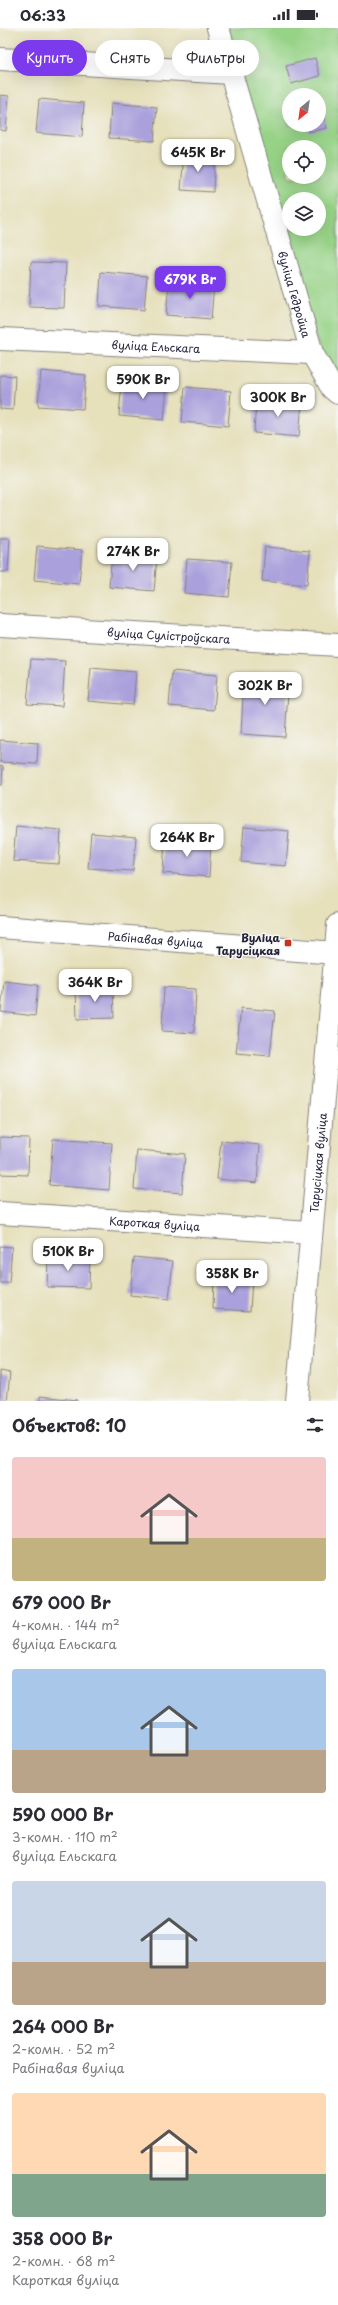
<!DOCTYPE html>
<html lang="ru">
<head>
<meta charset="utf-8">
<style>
  :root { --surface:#fff; --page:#f7f7f7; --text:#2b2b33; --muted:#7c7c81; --accent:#7c3aed }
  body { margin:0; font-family:"Playpen Sans",sans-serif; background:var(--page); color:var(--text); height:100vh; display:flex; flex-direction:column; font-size:15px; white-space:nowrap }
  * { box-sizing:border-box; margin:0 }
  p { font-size:13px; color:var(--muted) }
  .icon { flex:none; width:22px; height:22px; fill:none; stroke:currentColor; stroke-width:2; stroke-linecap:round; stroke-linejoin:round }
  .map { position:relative; height:1373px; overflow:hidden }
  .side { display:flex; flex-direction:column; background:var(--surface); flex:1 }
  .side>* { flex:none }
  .guide { position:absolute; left:12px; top:12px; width:314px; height:36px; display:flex; gap:8px }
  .needle { width:26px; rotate:209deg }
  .buttons { position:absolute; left:282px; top:60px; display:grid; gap:8px }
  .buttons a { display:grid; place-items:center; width:44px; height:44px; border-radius:50%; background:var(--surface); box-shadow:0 4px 16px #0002; font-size:20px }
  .price { position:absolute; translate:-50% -34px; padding:0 9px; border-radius:8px; background:#fff; color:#222; font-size:13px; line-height:26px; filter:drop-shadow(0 1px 2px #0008) }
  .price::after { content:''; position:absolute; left:50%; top:24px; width:12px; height:9px; margin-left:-6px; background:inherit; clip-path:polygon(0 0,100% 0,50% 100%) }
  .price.active { background:var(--accent); color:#fff }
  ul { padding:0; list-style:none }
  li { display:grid; align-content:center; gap:8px; height:212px; padding:0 12px }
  li span { display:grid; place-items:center; height:124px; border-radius:4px; color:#555 }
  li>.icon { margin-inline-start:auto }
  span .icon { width:72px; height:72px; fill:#fffc; stroke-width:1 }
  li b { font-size:17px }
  h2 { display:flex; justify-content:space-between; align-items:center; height:48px; padding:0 12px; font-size:17px }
  .pill { padding:0 14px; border-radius:18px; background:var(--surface); box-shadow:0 4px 16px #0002; font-size:14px; line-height:36px }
  .pill.active { background:var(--accent); color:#fff }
  .status { display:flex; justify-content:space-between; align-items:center; height:28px; padding:0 20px; background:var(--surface); direction:ltr }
  .status svg { height:11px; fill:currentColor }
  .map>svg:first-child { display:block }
  .green { fill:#97d387; stroke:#5c7a61; fill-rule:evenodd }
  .building { fill:#aaa0dc }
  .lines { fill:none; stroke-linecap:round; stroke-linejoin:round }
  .minor-casing { stroke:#84817b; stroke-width:24 }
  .minor { stroke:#fff; stroke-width:22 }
  .poi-dot { fill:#c8321e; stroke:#f6f6f2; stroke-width:1.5 }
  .labels { text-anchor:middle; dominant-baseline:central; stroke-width:3; stroke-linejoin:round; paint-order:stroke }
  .street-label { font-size:11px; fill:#22223b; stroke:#f6f6f2 }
  .poi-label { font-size:11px; font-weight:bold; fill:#22223b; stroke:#f6f6f2; text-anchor:end }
</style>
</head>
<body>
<div class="status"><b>06:33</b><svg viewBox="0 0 49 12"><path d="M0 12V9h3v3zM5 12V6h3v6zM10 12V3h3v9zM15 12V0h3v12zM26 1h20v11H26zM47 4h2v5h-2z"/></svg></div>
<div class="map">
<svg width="338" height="1373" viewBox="0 0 338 1373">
  <rect width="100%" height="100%" fill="#f6f6f2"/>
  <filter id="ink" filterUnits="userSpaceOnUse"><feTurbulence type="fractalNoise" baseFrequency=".025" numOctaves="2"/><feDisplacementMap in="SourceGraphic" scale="8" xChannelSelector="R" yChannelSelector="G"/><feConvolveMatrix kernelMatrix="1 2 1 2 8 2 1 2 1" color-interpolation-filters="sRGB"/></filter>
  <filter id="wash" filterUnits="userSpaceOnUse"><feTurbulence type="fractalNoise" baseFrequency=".012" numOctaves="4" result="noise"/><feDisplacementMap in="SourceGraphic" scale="16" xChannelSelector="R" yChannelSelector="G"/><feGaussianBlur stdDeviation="0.9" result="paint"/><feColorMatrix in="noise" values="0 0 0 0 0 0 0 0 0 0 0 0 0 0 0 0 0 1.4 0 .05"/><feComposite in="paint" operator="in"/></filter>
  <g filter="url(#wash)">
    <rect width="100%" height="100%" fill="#e6e0bb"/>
    <path class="green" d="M218 0H338V365L332 360ZM289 67H319V97H289ZM289 119H319V149H289ZM289 171H319V201H289Z"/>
    <g id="blocks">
      <path class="building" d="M315 30 320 48 291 56 286 38Z
        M0 67 9 68 6 103 0 102Z
        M39 71 84 75 82 109 36 105Z
        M319 72 327 100 308 104 306 97H319Z
        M111 75 157 79 154 113 109 110Z
        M184 125 215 127 213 164 181 162Z
        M31 234 66 235 64 280 29 279Z
        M101 244 147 248 144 282 99 278Z
        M169 253 214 256 211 291 166 287Z
        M41 343 86 347 83 381 38 378Z
        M0 347 15 348 13 382 0 381Z
        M122 353 167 357 164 392 119 388Z
        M185 359 231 363 228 398 182 394Z
        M256 371 302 374 299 409 254 405Z
        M0 510H10L8 544H0Z
        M37 518 82 522 79 556 34 552Z
        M265 519 310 523 307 557 262 553Z
        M112 525 157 529 154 563 109 559Z
        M187 531 232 534 229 569 184 565Z
        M31 631 65 633 62 678 27 676Z
        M91 640 136 644 133 677 88 673Z
        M172 643 217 647 214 682 169 678Z
        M244 648 289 650 285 709 241 706Z
        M0 712 38 715 37 736 0 734Z
        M0 737 3 738 2 757H0Z
        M16 798 61 802 59 836 13 833Z
        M244 799 289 803 286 838 241 834Z
        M91 805 136 809 133 843 88 840Z
        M165 811 211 815 209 849 163 845Z
        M4 953 38 957 35 988 1 984Z
        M164 959 196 961 194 1005 162 1003Z
        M76 960H113L114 990 77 991Z
        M241 980 275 983 270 1028 236 1025Z
        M0 1109 29 1110 28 1147 0 1146Z
        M53 1111 112 1115 109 1162 49 1157Z
        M221 1113 260 1117 257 1155 217 1151Z
        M137 1122 185 1126 182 1165 134 1161Z
        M0 1218 12 1219 9 1255H0Z
        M48 1227 90 1228 89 1260 47 1259Z
        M134 1229 173 1233 169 1271 130 1267Z
        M214 1249 252 1251 250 1283 213 1281Z
        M0 1343 10 1345 7 1373H0Z
        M40 1368 77 1372V1373H40Z"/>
    </g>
  </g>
  <g filter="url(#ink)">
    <use href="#blocks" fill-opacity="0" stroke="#84817b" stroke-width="1"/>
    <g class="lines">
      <g class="minor-casing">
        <g id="minor">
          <path id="s1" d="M218 0 312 325 332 360 338 365"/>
          <path d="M0 31 231 45"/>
          <path id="s2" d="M0 311 312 325"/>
          <path id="s3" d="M0 597 338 617"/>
          <path id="s4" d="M0 899 336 925"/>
          <path id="s5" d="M0 1185 310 1205"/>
          <path id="s6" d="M297 1373 338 897"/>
        </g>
      </g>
      <use href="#minor" class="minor"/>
    </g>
  </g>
  <rect class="poi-dot" x="284" y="911" width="8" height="8" rx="2"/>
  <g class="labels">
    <g class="street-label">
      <text stroke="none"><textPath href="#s1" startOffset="277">вуліца Гедройца</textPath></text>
      <text stroke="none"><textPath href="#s2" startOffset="156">вуліца Ельскага</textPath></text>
      <text stroke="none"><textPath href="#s3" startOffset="169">вуліца Сулістроўскага</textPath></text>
      <text stroke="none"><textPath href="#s4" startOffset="156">Рабінавая вуліца</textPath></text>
      <text stroke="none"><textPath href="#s6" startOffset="239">Тарусіцкая вуліца</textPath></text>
      <text stroke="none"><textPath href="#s5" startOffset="155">Кароткая вуліца</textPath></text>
    </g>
    <g class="poi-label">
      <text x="280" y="909">Вуліца<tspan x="280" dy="13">Тарусіцкая</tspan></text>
    </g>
  </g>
</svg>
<div class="buttons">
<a><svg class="needle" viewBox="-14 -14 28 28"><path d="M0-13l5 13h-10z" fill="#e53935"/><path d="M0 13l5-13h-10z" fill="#7c7c81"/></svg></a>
<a><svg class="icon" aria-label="locate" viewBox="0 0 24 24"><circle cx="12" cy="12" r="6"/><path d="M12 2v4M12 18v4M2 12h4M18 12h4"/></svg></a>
<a><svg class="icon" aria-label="layers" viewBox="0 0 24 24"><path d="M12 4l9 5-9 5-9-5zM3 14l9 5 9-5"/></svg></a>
</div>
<b class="price" style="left:198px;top:145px">645K Br</b>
<b class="price active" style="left:190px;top:272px">679K Br</b>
<b class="price" style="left:143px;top:372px">590K Br</b>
<b class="price" style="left:278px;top:390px">300K Br</b>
<b class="price" style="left:133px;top:544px">274K Br</b>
<b class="price" style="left:265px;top:678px">302K Br</b>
<b class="price" style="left:187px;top:830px">264K Br</b>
<b class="price" style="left:95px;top:975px">364K Br</b>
<b class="price" style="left:68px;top:1244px">510K Br</b>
<b class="price" style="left:232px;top:1266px">358K Br</b>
<div class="guide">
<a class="pill active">Купить</a>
<a class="pill">Снять</a>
<a class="pill">Фильтры</a>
</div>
</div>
<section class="side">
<h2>Объектов: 10<svg class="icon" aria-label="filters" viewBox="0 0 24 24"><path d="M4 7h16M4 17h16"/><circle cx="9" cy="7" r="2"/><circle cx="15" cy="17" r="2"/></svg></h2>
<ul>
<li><span style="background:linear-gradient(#f6c9c9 65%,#c2b280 0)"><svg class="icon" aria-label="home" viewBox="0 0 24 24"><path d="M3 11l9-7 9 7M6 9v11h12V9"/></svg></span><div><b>679 000 Br</b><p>4-комн. · 144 m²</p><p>вуліца Ельскага</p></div></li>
<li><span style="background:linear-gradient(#a9c7e8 65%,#b9a48a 0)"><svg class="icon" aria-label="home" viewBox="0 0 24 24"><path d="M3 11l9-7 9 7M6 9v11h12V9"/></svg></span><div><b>590 000 Br</b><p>3-комн. · 110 m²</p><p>вуліца Ельскага</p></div></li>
<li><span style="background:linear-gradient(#c9d6e8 65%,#b9a48a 0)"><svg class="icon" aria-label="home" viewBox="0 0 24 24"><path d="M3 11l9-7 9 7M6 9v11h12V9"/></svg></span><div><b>264 000 Br</b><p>2-комн. · 52 m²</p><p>Рабінавая вуліца</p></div></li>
<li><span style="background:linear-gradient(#ffd9b3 65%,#7fa58c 0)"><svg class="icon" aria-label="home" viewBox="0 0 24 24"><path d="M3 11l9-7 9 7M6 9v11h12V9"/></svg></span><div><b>358 000 Br</b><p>2-комн. · 68 m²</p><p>Кароткая вуліца</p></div></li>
</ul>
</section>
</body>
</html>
